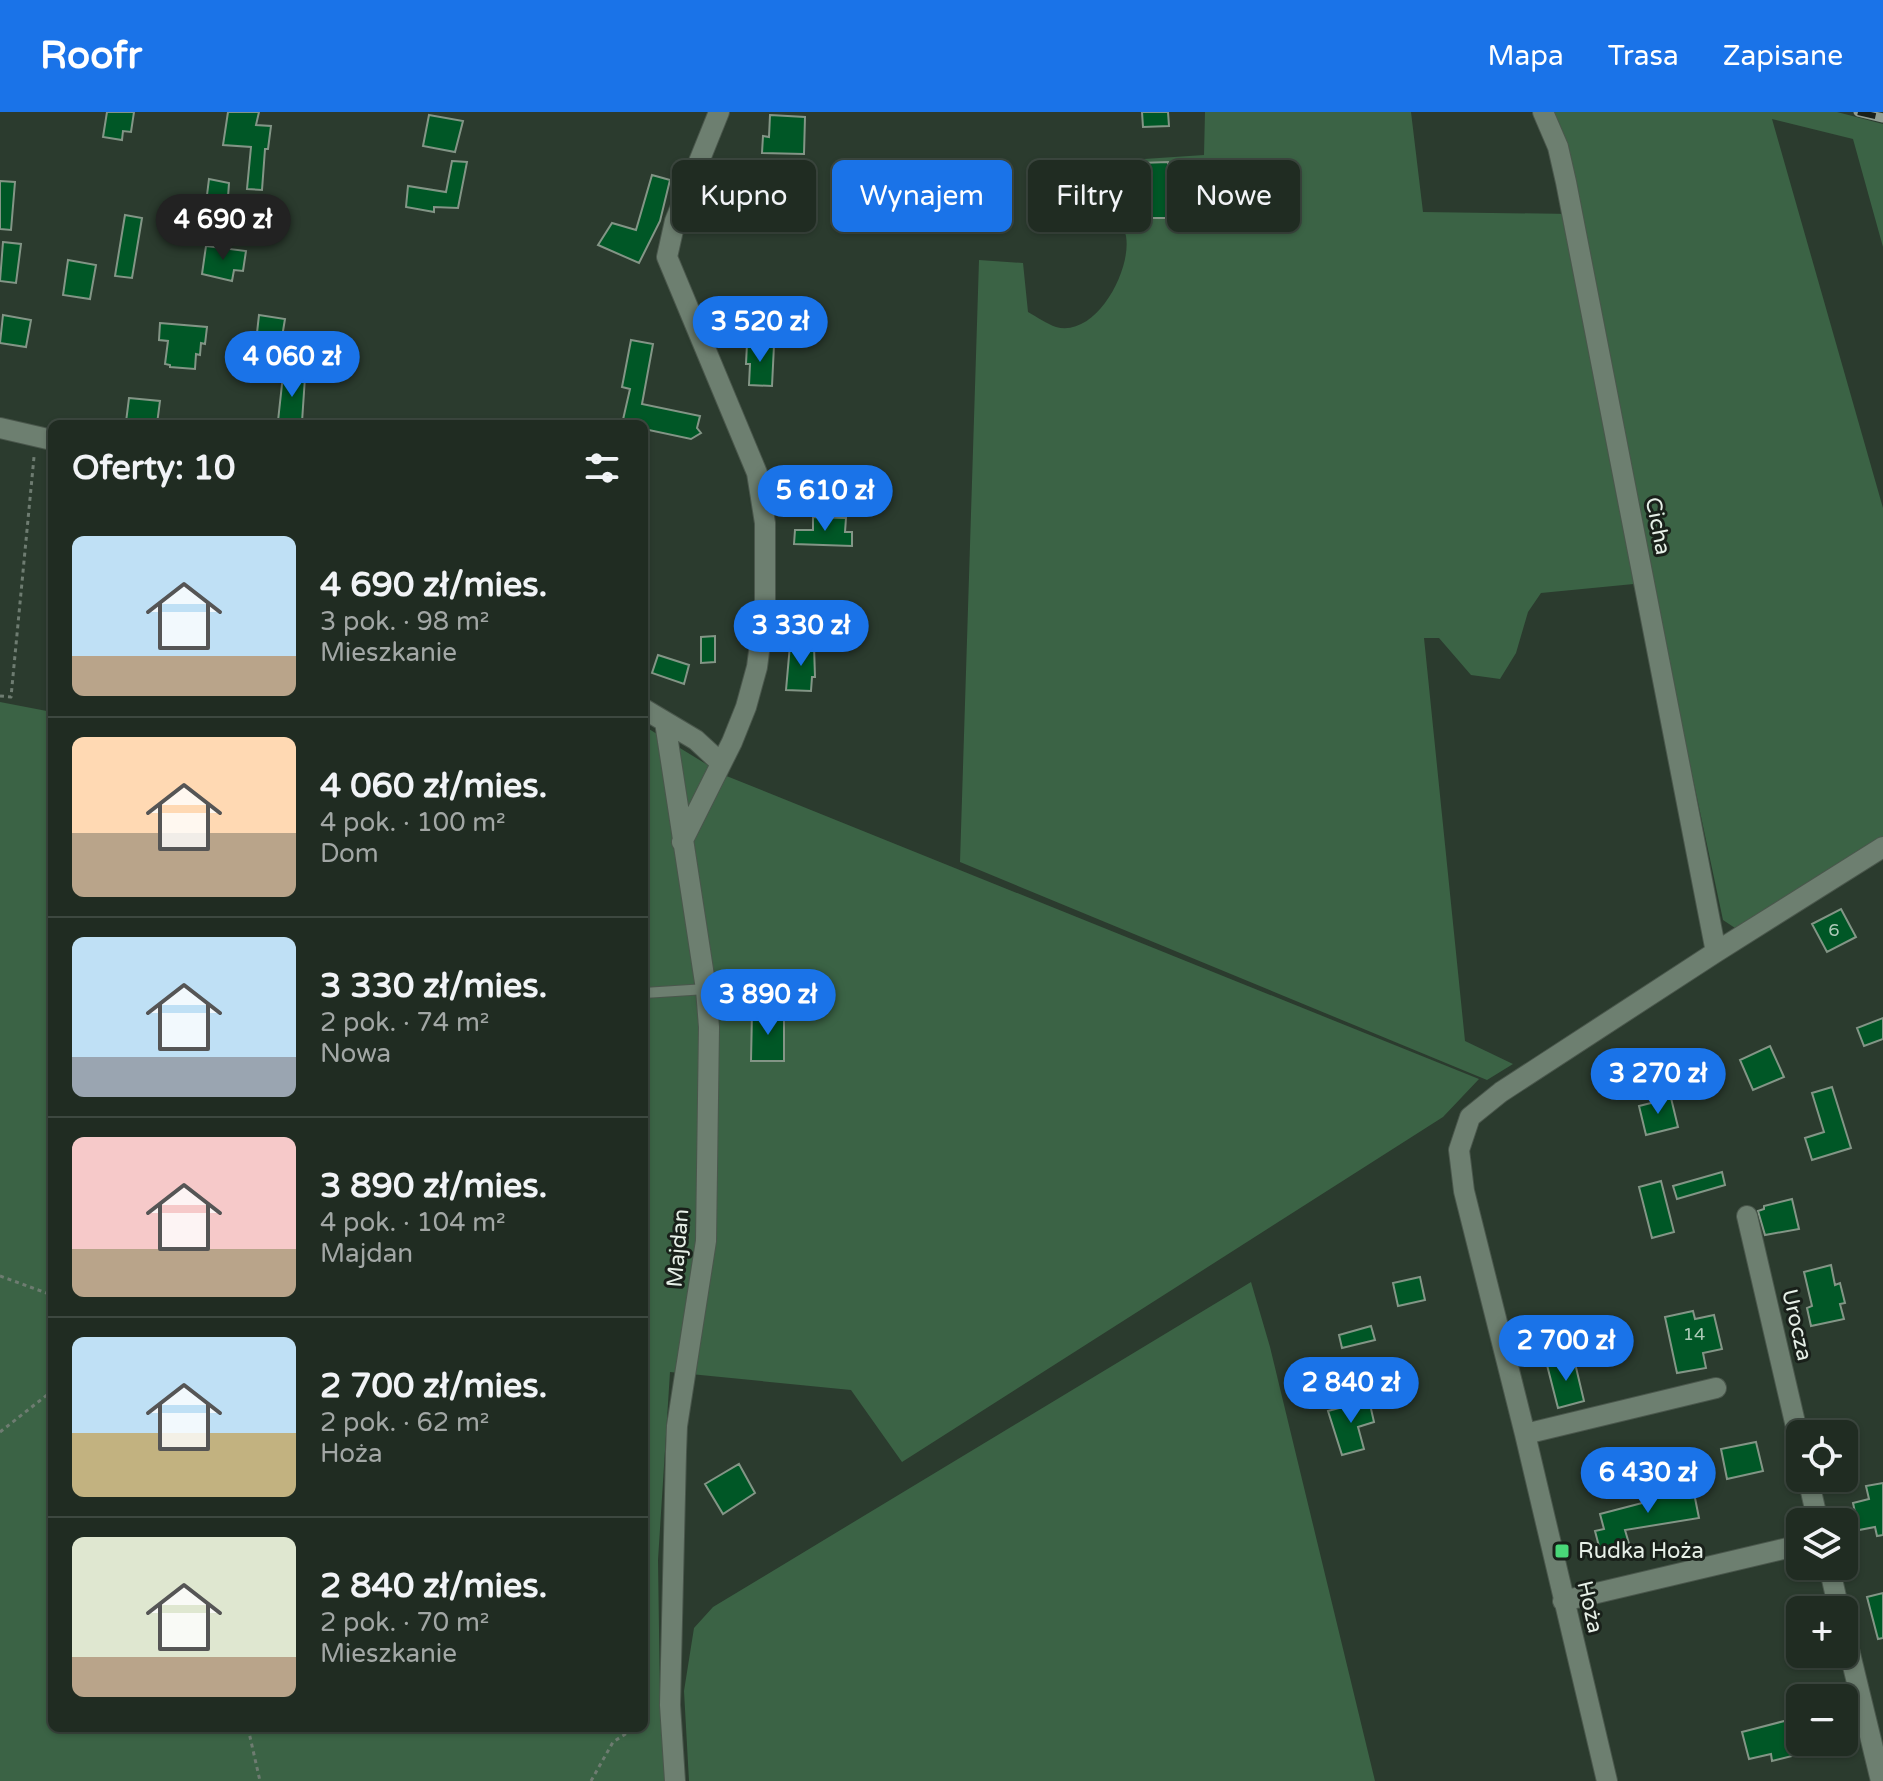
<!DOCTYPE html>
<html lang="pl">
<head>
<meta charset="utf-8">
<style>
  :root { --surface:#202c22; --page:#2d382f; --text:#f1f3f6; --muted:#a2a7a5; --line:#3d4840; --accent:#1a73e8 }
  body { margin:0; font-family:"Varela Round",sans-serif; background:var(--page); color:var(--text); height:100vh; display:flex; flex-direction:column; font-size:30px; white-space:nowrap }
  * { box-sizing:border-box; margin:0 }
  p { font-size:26px; color:var(--muted) }
  .icon { flex:none; width:44px; height:44px; fill:none; stroke:currentColor; stroke-width:2; stroke-linecap:round; stroke-linejoin:round }
  .map { position:relative; flex:1; overflow:hidden }
  .panel { position:absolute; left:48px; top:308px; width:600px; height:1312px; display:flex; flex-direction:column; background:var(--surface); border-radius:12px; box-shadow:0 2px 6px #0004,0 0 0 2px var(--line) }
  .panel>* { flex:none }
  .hud { position:absolute; left:672px; top:48px; width:760px; height:72px; display:flex; gap:16px }
  .fabs { position:absolute; left:1786px; top:1308px; display:grid; gap:16px }
  .fabs a { display:grid; place-items:center; width:72px; height:72px; border-radius:12px; background:var(--surface); box-shadow:0 2px 6px #0004,0 0 0 2px var(--line); font-size:40px }
  .price { position:absolute; translate:-50% -68px; padding:0 18px; border-radius:28px; background:var(--accent); color:#fff; font-size:26px; line-height:52px; filter:drop-shadow(0 2px 4px #0008) }
  .price::after { content:''; position:absolute; left:50%; top:48px; width:24px; height:18px; margin-left:-12px; background:inherit; clip-path:polygon(0 0,100% 0,50% 100%) }
  .price.active { background:#222; color:#fff }
  ul { padding:0; list-style:none }
  li { display:flex; align-items:center; gap:24px; height:200px; padding:0 24px }
  li+li { border-top:2px solid var(--line) }
  li span { display:grid; place-items:center; flex:none; width:224px; height:160px; border-radius:12px; color:#555 }
  li>.icon { margin-inline-start:auto }
  span .icon { width:96px; height:96px; fill:#fffc; stroke-width:1 }
  li b { font-size:34px }
  h2 { display:flex; justify-content:space-between; align-items:center; height:96px; padding:0 24px; font-size:34px }
  .tag { padding:0 28px; border-radius:12px; background:var(--surface); box-shadow:0 2px 6px #0004,0 0 0 2px var(--line); font-size:28px; line-height:72px }
  .tag.active { background:var(--accent); color:#fff }
  header { display:flex; align-items:center; gap:48px; box-sizing:border-box; height:112px; padding:0 40px; background:var(--accent); color:#fff }
  header strong { font-size:38px }
  nav { display:flex; gap:44px; margin-inline-start:auto; font-size:28px }
  .map>svg:first-child { display:block }
  .green { fill:#3b6345 }
  .building { fill:#005726; stroke:#839586; stroke-width:2 }
  .lines { fill:none; stroke-linecap:round; stroke-linejoin:round }
  .lane-casing { stroke:#4a574c; stroke-width:12 }
  .street-casing { stroke:#4a574c; stroke-width:22 }
  .path { stroke:#6e7c71; stroke-width:3; stroke-dasharray:4 4; stroke-linecap:butt }
  .lane { stroke:#6d7f70; stroke-width:10 }
  .street { stroke:#6d7f70; stroke-width:20 }
  .rail-casing { stroke:#909d92; stroke-width:9 }
  .rail { stroke:#19201a; stroke-width:6; stroke-dasharray:18; stroke-linecap:butt }
  .poi-dot { fill:#49d778; stroke:#19201a; stroke-width:3 }
  .labels { text-anchor:middle; dominant-baseline:central; stroke-width:6; stroke-linejoin:round; paint-order:stroke }
  .number-label { font-size:18px; fill:#acc9b7 }
  .street-label { font-size:22px; fill:#e6efe7; stroke:#19201a }
  .poi-label { font-size:22px; fill:#e6efe7; stroke:#19201a; text-anchor:start }
</style>
</head>
<body>
<header>
<strong>Roofr</strong>
<nav><a>Mapa</a><a>Trasa</a><a>Zapisane</a></nav>
</header>
<div class="map">
<svg width="1883" height="1669" viewBox="0 0 1883 1669">
  <rect width="100%" height="100%" fill="#2b3b2e"/>
  <path class="green" d="M1205 0H1411L1423 100 1572 102 1543 0H1837L1883 12V135L1853 27 1772 7 1883 396V733L1747 815 1735 816 1723 808 1582 144 1644 471 1541 481 1528 500 1516 541 1500 567 1471 563 1439 526H1424L1465 929 1513 952 1487 968 960 750 979 148 1023 151 1028 200C1037 205 1047 212 1056 215 1096 226 1132 158 1126 124 1122 102 1085 66 1069 52L1204 43Z
    M0 590 52 600V1616H644V614L724 663 1479 967 1443 1005 902 1350 851 1278 670 1260 658 1448 660 1586 674 1669H0Z
    M1251 1170 1270 1235 1375 1669H689L684 1579 694 1516 713 1495Z"/>
  <path class="building" d="M107 0H134L131 20 123 19 122 28 103 25Z
    M228 0H259L256 13 271 14 268 37H265L262 78 247 77 251 35 223 33Z
    M1142 0H1168L1169 14 1143 15Z
    M429 3 463 9 455 40 423 34Z
    M770 3 805 5 804 42 762 41 763 24 769 25Z
    M723 48 747 49 746 66 722 65Z
    M452 49 467 50 458 96 434 95V100L406 95 408 74 446 80Z
    M1168 50 1169 106H1141L1140 51Z
    M652 63 670 68 660 109 639 151 598 133 612 111 636 118Z
    M209 67 229 71 228 85 207 83Z
    M0 69 15 70 11 118 0 117Z
    M125 103 142 106 132 166 115 164Z
    M3 130 21 132 16 171 0 169Z
    M206 134 246 139 243 159 234 158 232 169 202 162Z
    M68 148 96 153 90 187 63 183Z
    M3 203 31 208 26 235 0 231Z
    M259 203 285 207 282 225 257 221Z
    M160 211 207 215 205 232 201 231 200 243 196 242 195 257 170 255V253L165 252 168 229 159 228Z
    M631 228 653 232 642 292 700 304 697 316 701 321 691 327 644 317V312H622L630 277 622 275Z
    M747 232 774 233 772 274 749 273 750 252H746Z
    M283 263 305 265 302 310 278 309Z
    M129 286 160 289 157 312 126 310Z
    M813 405 846 406 845 420H852V434L794 432 795 418H813Z
    M715 524V550L701 551V525Z
    M790 533 814 534 815 565H812L811 579 786 578Z
    M658 543 689 553 684 572 652 561Z
    M1841 797 1856 825 1827 840 1812 812Z
    M752 900H784V949H751Z
    M1883 906V927L1864 934 1857 916Z
    M1770 934 1784 965 1753 978 1740 948Z
    M1832 975 1851 1036 1812 1048 1805 1026 1824 1020 1812 981Z
    M1671 986 1678 1015 1646 1023 1639 994Z
    M1722 1060 1725 1073 1677 1087 1673 1074Z
    M1661 1069 1674 1120 1652 1126 1639 1075Z
    M1792 1087 1799 1117 1765 1123 1758 1099 1764 1097V1094Z
    M1831 1153 1835 1173 1840 1171 1845 1191 1840 1192 1844 1207 1811 1214 1807 1196 1812 1194 1804 1160Z
    M1420 1165 1425 1188 1398 1194 1393 1171Z
    M1693 1199 1695 1207 1714 1203 1722 1237 1703 1241 1706 1256 1677 1261 1665 1205Z
    M1371 1214 1375 1228 1342 1236 1339 1223Z
    M1574 1247 1584 1289 1558 1296 1547 1253Z
    M1369 1288 1374 1310 1358 1315 1364 1337 1342 1343 1328 1299Z
    M1756 1330 1763 1359 1727 1367 1721 1337Z
    M739 1352 755 1381 723 1402 705 1372Z
    M1691 1366 1699 1406 1625 1418 1630 1435 1601 1442 1595 1419 1604 1417 1600 1402 1646 1390 1645 1386 1659 1383 1657 1374Z
    M1883 1371V1423L1877 1424 1875 1415 1859 1418 1853 1391 1869 1387 1866 1374Z
    M1883 1481V1526L1878 1527 1867 1485Z
    M1792 1607 1800 1642 1772 1649 1771 1642 1749 1647 1742 1620Z"/>
  <g class="lines">
    <g class="lane-casing">
      <path id="lane" d="M644 881 706 877"/>
    </g>
    <g class="street-casing">
      <path id="street" d="M1543 0 1558 35 1566 70 1716 840
        M0 316 52 328
        M644 597 696 628 721 651
        M665 610 706 877 709 915 706 1129 677 1314 676 1340 670 1593 675 1669
        M682 730 732 630 746 595 757 555 765 493V411L757 361 667 145 675 109 719 0
        M1747 1104 1800 1332
        M1525 1322 1716 1276
        M1808 1366 1818 1410
        M1829 1454 1839 1498
        M1563 1489 1800 1433
        M1844 1517 1881 1669
        M1607 1669 1525 1322 1464 1079 1459 1038 1470 1005 1501 980 1716 840 1883 735"/>
    </g>
    <path class="path" d="M0 584 11 585 34 345
      M0 1164 52 1183
      M0 1320 52 1279
      M248 1616 260 1669
      M591 1669 613 1630 635 1616"/>
    <use href="#lane" class="lane"/>
    <use href="#street" class="street"/>
    <g class="rail-casing">
      <path id="rail" d="M1858 0 1883 6"/>
    </g>
    <use href="#rail" class="rail"/>
  </g>
  <rect class="poi-dot" x="1554" y="1431" width="16" height="16" rx="4"/>
  <g class="labels">
    <g class="number-label">
      <text x="1834" y="818">6</text>
      <text x="1694" y="1222">14</text>
    </g>
    <g class="street-label">
      <text transform="translate(1658 414) rotate(79)">Cicha</text>
      <text transform="translate(678 1136) rotate(-85)">Majdan</text>
      <text transform="translate(1797 1213) rotate(77)">Urocza</text>
      <text transform="translate(1590 1495) rotate(77)">Hoża</text>
    </g>
    <g class="poi-label">
      <text x="1578" y="1439">Rudka Hoża</text>
    </g>
  </g>
</svg>
<div class="fabs">
<a><svg class="icon" aria-label="locate" viewBox="0 0 24 24"><circle cx="12" cy="12" r="6"/><path d="M12 2v4M12 18v4M2 12h4M18 12h4"/></svg></a>
<a><svg class="icon" aria-label="layers" viewBox="0 0 24 24"><path d="M12 4l9 5-9 5-9-5zM3 14l9 5 9-5"/></svg></a>
<a>+</a>
<a>−</a>
</div>
<b class="price active" style="left:223px;top:150px">4 690 zł</b>
<b class="price" style="left:760px;top:252px">3 520 zł</b>
<b class="price" style="left:292px;top:287px">4 060 zł</b>
<b class="price" style="left:825px;top:421px">5 610 zł</b>
<b class="price" style="left:801px;top:556px">3 330 zł</b>
<b class="price" style="left:768px;top:925px">3 890 zł</b>
<b class="price" style="left:1658px;top:1004px">3 270 zł</b>
<b class="price" style="left:1566px;top:1271px">2 700 zł</b>
<b class="price" style="left:1351px;top:1313px">2 840 zł</b>
<b class="price" style="left:1648px;top:1403px">6 430 zł</b>
<div class="hud">
<a class="tag">Kupno</a>
<a class="tag active">Wynajem</a>
<a class="tag">Filtry</a>
<a class="tag">Nowe</a>
</div>
<section class="panel">
<h2>Oferty: 10<svg class="icon" aria-label="filters" viewBox="0 0 24 24"><path d="M4 7h16M4 17h16"/><circle cx="9" cy="7" r="2"/><circle cx="15" cy="17" r="2"/></svg></h2>
<ul>
<li><span style="background:linear-gradient(#bfe0f5 75%,#b9a48a 0)"><svg class="icon" aria-label="home" viewBox="0 0 24 24"><path d="M3 11l9-7 9 7M6 9v11h12V9"/></svg></span><div><b>4 690 zł/mies.</b><p>3 pok. · 98 m²</p><p>Mieszkanie</p></div></li>
<li><span style="background:linear-gradient(#ffd9b3 60%,#b9a48a 0)"><svg class="icon" aria-label="home" viewBox="0 0 24 24"><path d="M3 11l9-7 9 7M6 9v11h12V9"/></svg></span><div><b>4 060 zł/mies.</b><p>4 pok. · 100 m²</p><p>Dom</p></div></li>
<li><span style="background:linear-gradient(#bfe0f5 75%,#9aa5b1 0)"><svg class="icon" aria-label="home" viewBox="0 0 24 24"><path d="M3 11l9-7 9 7M6 9v11h12V9"/></svg></span><div><b>3 330 zł/mies.</b><p>2 pok. · 74 m²</p><p>Nowa</p></div></li>
<li><span style="background:linear-gradient(#f6c9c9 70%,#b9a48a 0)"><svg class="icon" aria-label="home" viewBox="0 0 24 24"><path d="M3 11l9-7 9 7M6 9v11h12V9"/></svg></span><div><b>3 890 zł/mies.</b><p>4 pok. · 104 m²</p><p>Majdan</p></div></li>
<li><span style="background:linear-gradient(#bfe0f5 60%,#c2b280 0)"><svg class="icon" aria-label="home" viewBox="0 0 24 24"><path d="M3 11l9-7 9 7M6 9v11h12V9"/></svg></span><div><b>2 700 zł/mies.</b><p>2 pok. · 62 m²</p><p>Hoża</p></div></li>
<li><span style="background:linear-gradient(#dfe7d0 75%,#b9a48a 0)"><svg class="icon" aria-label="home" viewBox="0 0 24 24"><path d="M3 11l9-7 9 7M6 9v11h12V9"/></svg></span><div><b>2 840 zł/mies.</b><p>2 pok. · 70 m²</p><p>Mieszkanie</p></div></li>
</ul>
</section>
</div>
</body>
</html>
